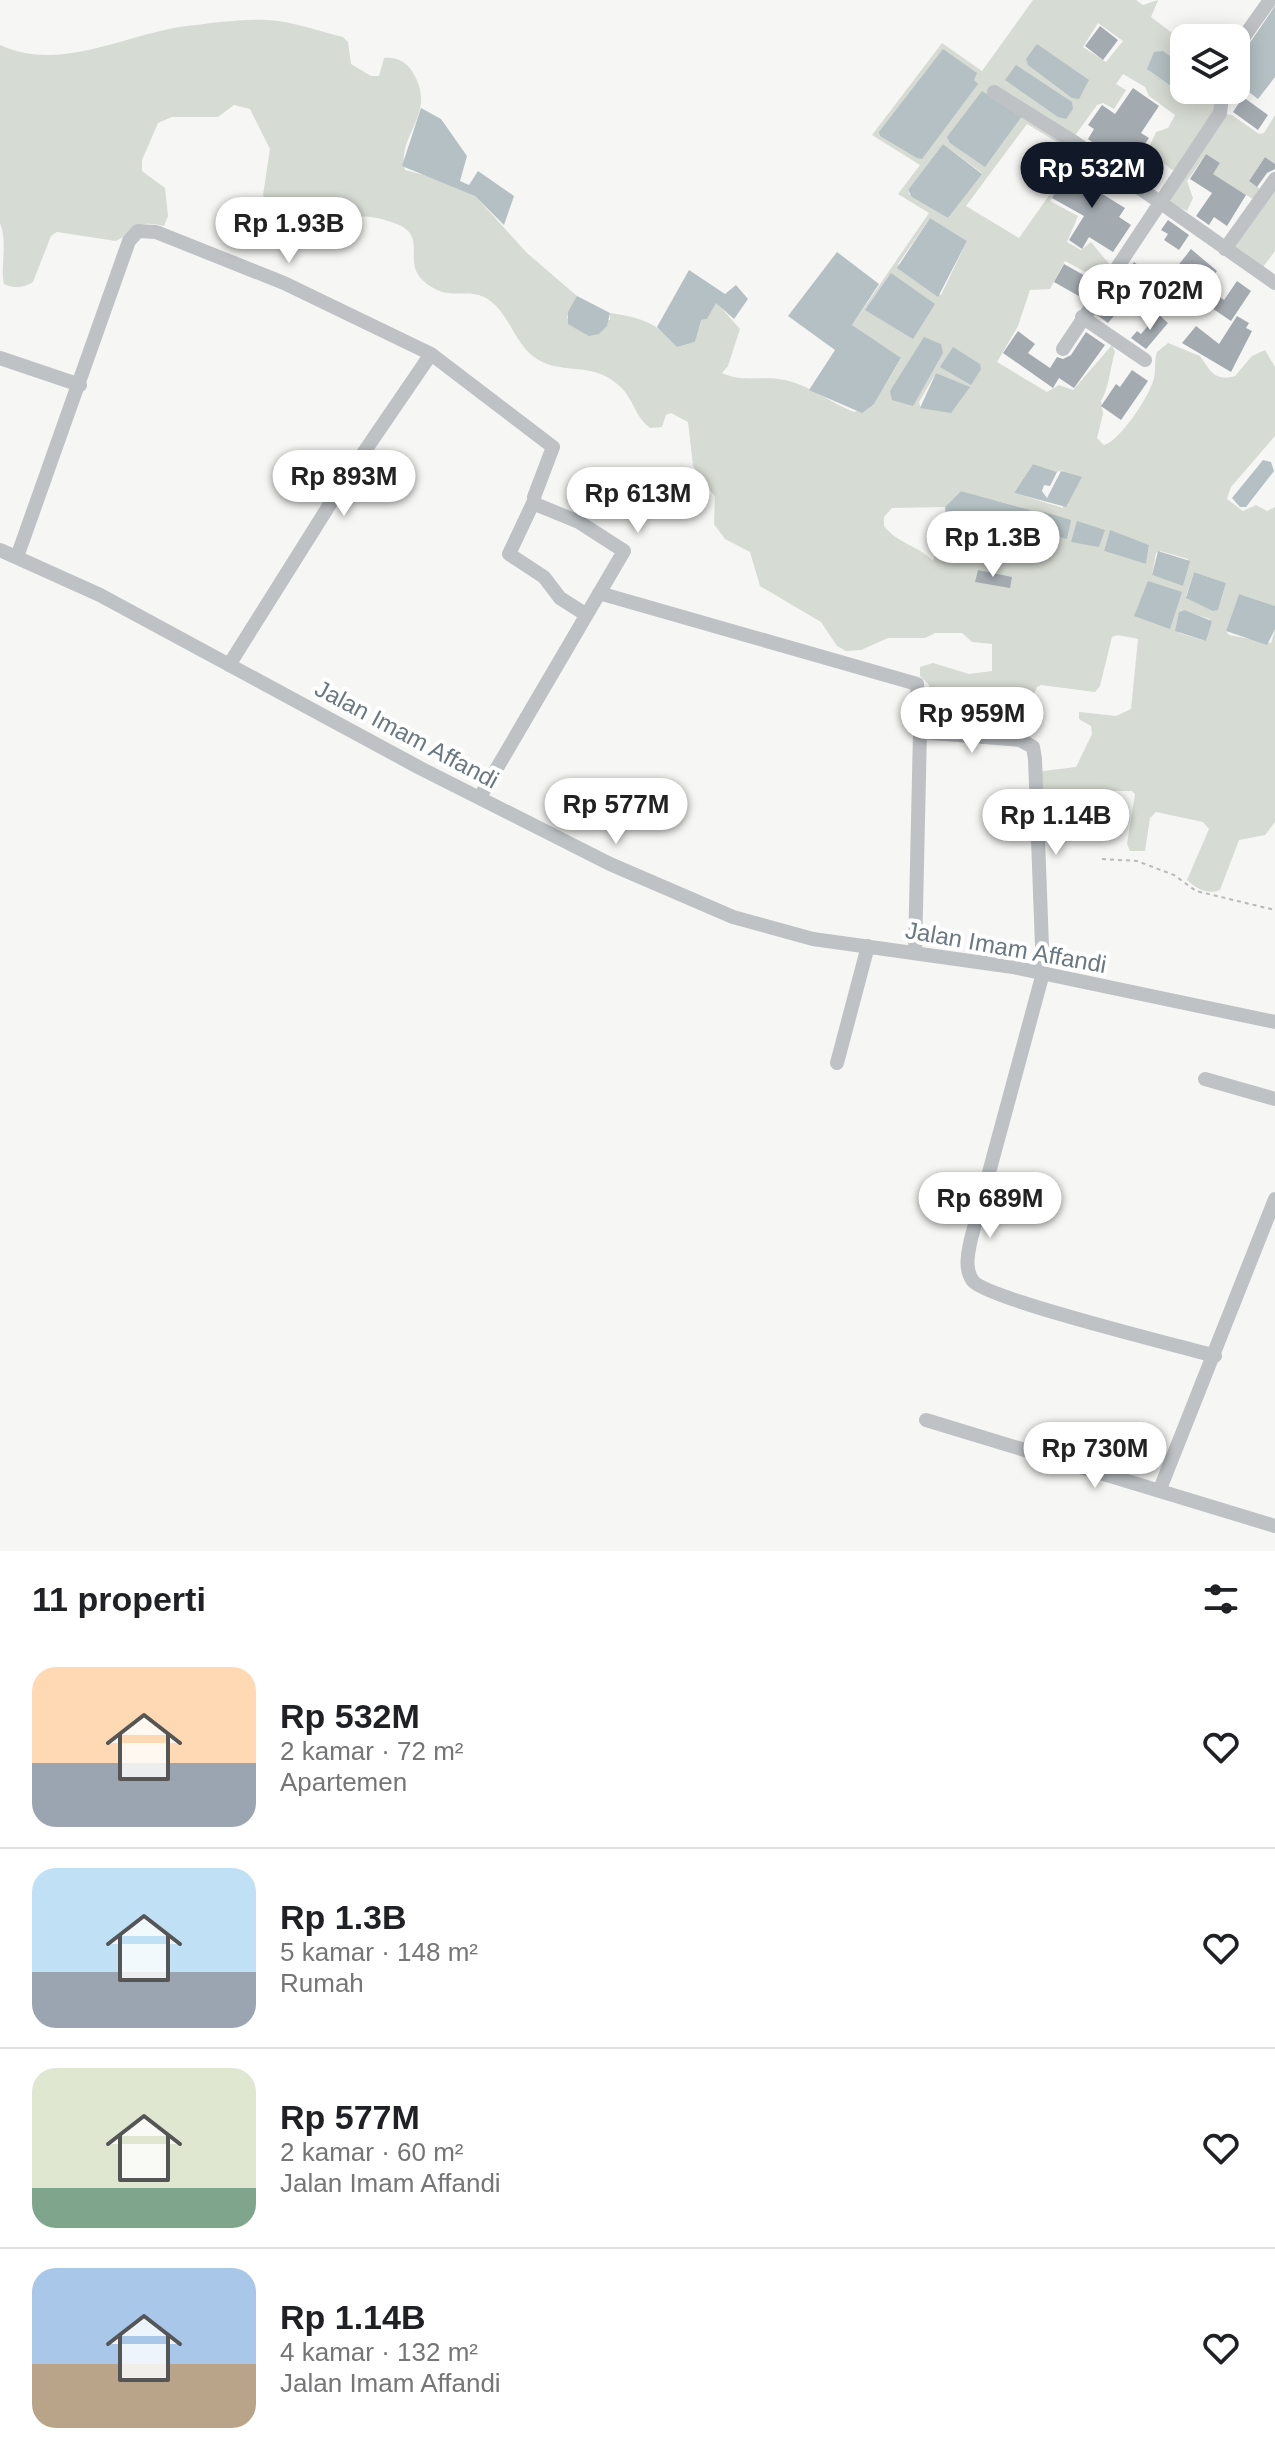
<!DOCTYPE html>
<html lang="id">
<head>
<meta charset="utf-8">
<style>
  :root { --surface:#fff; --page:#f2f2f2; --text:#202124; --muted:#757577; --line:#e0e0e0; --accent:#111827 }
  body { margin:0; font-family:Arial,sans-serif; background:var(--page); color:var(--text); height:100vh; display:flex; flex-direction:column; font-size:30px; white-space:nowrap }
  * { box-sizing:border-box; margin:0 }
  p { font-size:26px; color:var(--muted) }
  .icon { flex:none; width:44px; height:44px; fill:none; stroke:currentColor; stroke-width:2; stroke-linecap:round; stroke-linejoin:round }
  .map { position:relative; height:1551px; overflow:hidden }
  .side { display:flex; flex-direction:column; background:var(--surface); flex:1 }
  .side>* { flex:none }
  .tools { position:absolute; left:1170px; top:24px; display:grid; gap:16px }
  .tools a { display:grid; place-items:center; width:80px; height:80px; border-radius:16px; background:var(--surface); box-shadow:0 4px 20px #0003; font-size:40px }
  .price { position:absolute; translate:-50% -68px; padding:0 18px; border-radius:28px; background:#fff; color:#222; font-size:26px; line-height:52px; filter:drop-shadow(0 2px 4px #0008) }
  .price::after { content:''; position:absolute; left:50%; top:48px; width:24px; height:18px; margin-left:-12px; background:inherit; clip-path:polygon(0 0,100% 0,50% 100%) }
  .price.active { background:var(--accent); color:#fff }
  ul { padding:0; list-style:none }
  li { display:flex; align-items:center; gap:24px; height:200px; padding:0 32px }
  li+li { border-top:2px solid var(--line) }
  li span { display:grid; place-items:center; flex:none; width:224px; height:160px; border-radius:24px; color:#555 }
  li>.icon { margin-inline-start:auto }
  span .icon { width:96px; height:96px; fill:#fffc; stroke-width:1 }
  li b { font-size:34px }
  h2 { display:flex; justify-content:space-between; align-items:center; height:96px; padding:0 32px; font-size:34px }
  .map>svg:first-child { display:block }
  .green { fill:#d6dbd3; fill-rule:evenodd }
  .water { fill:#b4c0c3 }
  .building { fill:#a4abb0 }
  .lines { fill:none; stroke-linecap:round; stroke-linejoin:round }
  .path { stroke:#b8bbbd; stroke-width:2; stroke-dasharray:4 4; stroke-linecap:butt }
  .minor { stroke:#bec2c5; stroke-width:14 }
  .labels { text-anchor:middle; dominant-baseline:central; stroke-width:8; stroke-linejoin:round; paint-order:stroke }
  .street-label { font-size:24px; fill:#697881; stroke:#fff }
</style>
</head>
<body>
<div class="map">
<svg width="1275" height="1551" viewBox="0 0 1275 1551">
  <rect width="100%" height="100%" fill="#f6f6f4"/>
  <path class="green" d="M1033 0H1136L1143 5 1158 0 1151 17 1184 42V65L1163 51 1181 93 1228 90 1177 169 1172 170 1148 150 1156 132 1168 128 1175 115 1149 96 1145 87 1123 74 1116 84 1126 90 1114 109 1103 103 1097 105 1074 137 1075 153 1027 124 966 206 1019 238 1076 157 1050 201 1078 216 1067 242 1081 250 1091 242 1110 265 1098 279 1065 261 1050 289 1030 290 1018 326 997 362 1047 392 1059 385 1073 390 1112 345 1115 352C1110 368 1109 388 1101 401L1103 414 1097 438 1104 445C1120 441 1151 394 1154 378 1156 369 1154 361 1157 352L1168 343 1200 356C1210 370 1214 382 1235 376L1252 356 1265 350 1275 367V436L1231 487 1227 499 1243 511 1256 505 1267 511 1275 507V606L1239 594 1226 631 1229 635 1271 643 1275 629V822L1265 835 1239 840 1220 890C1208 895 1197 889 1187 880L1209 829 1203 822 1156 812 1150 818 1145 851H1130L1127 844 1135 794 1132 791H1063L1053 803H1041L1038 781 1043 771 1076 767 1092 734 1091 726 1079 719V712L1116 716 1131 709 1138 639 1118 635 1112 637 1100 686 1095 692 1041 685 1037 687 1032 699 1011 698 1004 721 978 715 943 725 932 723 929 685 920 676V667L933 663 969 674 992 671V644L972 642 962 633H935L925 638H888L861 650 846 651 837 646 821 622 760 586 750 552 725 539 714 524 715 497 693 466 688 422 671 413 666 415 662 427 650 428C629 411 636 391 603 375 581 365 556 373 534 357 513 342 509 310 484 297 466 288 449 301 427 284 398 263 432 236 394 223 383 219 369 215 358 217 344 218 331 226 317 228 296 230 271 213 263 195L270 149 250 109 234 105 218 117H172L158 123 142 160V171L165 188 168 216 164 226C134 219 139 230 116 241L57 232 51 236 33 282C22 288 16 289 4 284 0 266 8 243 0 223V45C60 73 126 34 186 26 214 23 249 17 278 21 299 24 322 32 343 37L348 42 351 64 371 76H379L384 58C396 57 405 61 412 71 439 114 396 134 405 170L443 180 475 196 527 253 577 296 567 318 610 320V313C639 317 659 323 677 347L695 342 700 320 707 319 716 302 740 329 728 366 722 373C743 383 762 375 785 380 809 385 831 403 854 412L874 404 901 359 852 325 929 213 898 194 920 165 872 135 942 43 982 71ZM1098 23 1123 41 1106 62 1083 47ZM943 144 982 173 948 218 909 194 908 190ZM930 218 967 241 941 295 898 264ZM936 373 969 387 920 407 919 402ZM1033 464 1057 472 1063 470V508L1014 493ZM961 491 1030 510 1035 517 1026 538 947 532 940 535 933 561C919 546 898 544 884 526V517L892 508 945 507ZM1110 531 1149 545 1146 564 1104 551ZM1160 551 1188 559 1183 586 1152 575 1156 553ZM1194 572 1226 583 1218 610 1186 596ZM1181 610 1210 619 1206 641 1179 633Z
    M1224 114 1232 115 1259 134 1264 133 1275 115V164L1265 157 1249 181 1263 191 1256 201 1225 182 1205 186 1220 163 1206 154 1187 181 1193 198 1187 211 1164 201Z
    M1275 184V251L1263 267 1234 248Z"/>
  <path class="water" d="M1275 6V77L1258 99 1236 82V63Z
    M1037 44 1089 80 1079 99 1072 98 1028 65 1026 59Z
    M943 49 977 73 974 80 978 84 922 159 917 158 880 136 879 132Z
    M1163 51 1184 65V90L1195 92 1181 93 1147 69 1154 52Z
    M1016 65 1072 102 1073 109 1066 119 1058 117 1005 80Z
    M982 91 1022 116 985 167 950 143 947 137Z
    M421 108 441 119 467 156 460 181 469 185 478 171 514 196 504 225 475 196 402 166Z
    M943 144 982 174 948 218 912 197 908 190Z
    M930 218 967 241 938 297 897 268Z
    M837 252 879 284 852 325 901 358 874 404 862 413 809 390 835 350 788 316Z
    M689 270 725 294 736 285 748 299 734 319 716 303 707 319 701 320 695 342 677 347 657 327Z
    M891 273 935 304 913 339 865 310Z
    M577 296 610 313 607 326 599 334 589 336 568 324V312Z
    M924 337 941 344 943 353 913 406 892 400 890 391Z
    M953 347 980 364 981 369 971 385 940 367Z
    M936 373 970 387 951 413 920 408Z
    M1263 460 1271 462 1274 471 1246 507H1240L1232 498Z
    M1033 464 1057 472 1050 486 1044 485 1042 491 1047 498 1061 471 1082 477 1066 507 1014 493Z
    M961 491 1030 510 1035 517 1026 538H959L948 534 945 507Z
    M1044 512 1071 520 1067 539 1039 532Z
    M1077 521 1105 530 1099 547 1071 542Z
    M1110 530 1149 545 1146 564 1104 551Z
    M1158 551 1190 561 1183 586 1152 575Z
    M1194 572 1226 583 1218 610 1213 611 1186 598Z
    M1148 581 1182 592 1170 629 1134 616Z
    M1239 594 1275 606V629L1267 645 1226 631Z
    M1184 610 1212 621 1206 641 1175 631 1179 612Z"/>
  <path class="building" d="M1100 26 1118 40 1103 60 1085 46Z
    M1133 88 1159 106 1141 133 1149 138 1133 161 1111 147 1107 153 1088 139 1094 129 1088 125 1102 105 1115 114Z
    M1243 97 1268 115 1258 130 1233 112Z
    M1206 154 1220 163 1213 174 1246 195 1227 226 1214 217 1209 225 1196 216 1212 193 1190 179Z
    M1265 157 1275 164V169L1267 173 1257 187 1249 181Z
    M1083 166 1106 179 1099 192 1125 208 1119 217 1131 225 1113 252 1089 237 1082 249 1069 240 1084 216 1052 198 1066 173 1076 178Z
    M1168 220 1189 235 1179 250 1164 240 1168 234 1161 230Z
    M1191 249 1217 271 1205 287 1224 300 1237 281 1251 291 1231 321 1200 300 1193 308 1166 281Z
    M1134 262 1161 282 1142 308 1129 298 1108 323 1097 315Z
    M1064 264 1096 282 1084 299 1054 282Z
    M1158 314 1168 323 1146 349 1131 338 1137 331 1141 334Z
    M1237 316 1249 323 1246 328 1252 331 1231 372 1182 343 1196 326 1219 344Z
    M1018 331 1035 344 1028 353 1050 368 1057 357 1063 359 1071 355 1086 332 1105 345 1074 388 1059 378 1053 388 1003 353Z
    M1132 370 1148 381 1121 420 1101 406 1116 384 1120 387Z
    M978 570 1012 577 1010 588 975 582Z"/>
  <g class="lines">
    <path class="path" d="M1102 859 1137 861 1174 875 1196 891 1275 910"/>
    <path class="minor" d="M1236 48 1270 0
      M994 92 1074 142 1275 283
      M1225 249 1275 179
      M1082 317 1145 360
      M1063 349 1220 113 1223 90
      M0 358 80 385
      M534 501 509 554 544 577 560 598 585 614
      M0 550 100 595 420 768 610 864 733 917 813 939 1013 967 1275 1022
      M17 557 129 241 138 231 156 232 284 283 431 354 553 447 534 497 535 504 579 522 624 551 480 797
      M599 593 917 684 920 732 915 953
      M229 665 347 477 431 354
      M920 732 1020 740 1033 747 1035 759 1043 973 971 1239C968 1253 964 1269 973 1281 987 1299 1180 1346 1215 1356
      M837 1063 868 946
      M1205 1079 1275 1099
      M926 1420 1275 1526
      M1160 1489 1275 1199"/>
  </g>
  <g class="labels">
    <g class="street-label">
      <text transform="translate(407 734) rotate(28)">Jalan Imam Affandi</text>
      <text transform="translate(1006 947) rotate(10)">Jalan Imam Affandi</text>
    </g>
  </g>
</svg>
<div class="tools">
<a><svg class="icon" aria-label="layers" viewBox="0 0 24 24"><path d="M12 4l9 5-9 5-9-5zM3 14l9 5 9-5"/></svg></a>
</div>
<b class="price active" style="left:1092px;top:210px">Rp 532M</b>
<b class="price" style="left:289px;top:265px">Rp 1.93B</b>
<b class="price" style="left:1150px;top:332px">Rp 702M</b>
<b class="price" style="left:344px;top:518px">Rp 893M</b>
<b class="price" style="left:638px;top:535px">Rp 613M</b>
<b class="price" style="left:993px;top:579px">Rp 1.3B</b>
<b class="price" style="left:972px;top:755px">Rp 959M</b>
<b class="price" style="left:616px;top:846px">Rp 577M</b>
<b class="price" style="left:1056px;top:857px">Rp 1.14B</b>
<b class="price" style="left:990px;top:1240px">Rp 689M</b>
<b class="price" style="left:1095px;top:1490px">Rp 730M</b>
</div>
<section class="side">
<h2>11 properti<svg class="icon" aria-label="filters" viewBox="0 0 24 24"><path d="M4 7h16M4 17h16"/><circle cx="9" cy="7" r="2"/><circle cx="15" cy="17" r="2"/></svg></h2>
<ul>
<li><span style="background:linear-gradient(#ffd9b3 60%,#9aa5b1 0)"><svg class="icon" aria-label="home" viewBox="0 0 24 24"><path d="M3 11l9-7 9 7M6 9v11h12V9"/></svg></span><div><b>Rp 532M</b><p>2 kamar · 72 m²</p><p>Apartemen</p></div><svg class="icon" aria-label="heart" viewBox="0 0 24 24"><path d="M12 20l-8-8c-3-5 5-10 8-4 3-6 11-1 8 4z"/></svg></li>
<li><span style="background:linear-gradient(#bfe0f5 65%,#9aa5b1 0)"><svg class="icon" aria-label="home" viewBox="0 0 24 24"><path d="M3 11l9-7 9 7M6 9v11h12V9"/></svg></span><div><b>Rp 1.3B</b><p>5 kamar · 148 m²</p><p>Rumah</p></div><svg class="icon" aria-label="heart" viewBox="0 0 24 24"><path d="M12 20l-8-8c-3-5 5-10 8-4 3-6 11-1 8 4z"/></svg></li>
<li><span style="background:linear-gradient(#dfe7d0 75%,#7fa58c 0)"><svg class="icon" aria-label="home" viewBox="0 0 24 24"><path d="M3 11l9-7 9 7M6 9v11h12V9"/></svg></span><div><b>Rp 577M</b><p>2 kamar · 60 m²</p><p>Jalan Imam Affandi</p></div><svg class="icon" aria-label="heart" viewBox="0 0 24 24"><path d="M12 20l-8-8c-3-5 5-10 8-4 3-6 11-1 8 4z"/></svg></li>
<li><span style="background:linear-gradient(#a9c7e8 60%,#b9a48a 0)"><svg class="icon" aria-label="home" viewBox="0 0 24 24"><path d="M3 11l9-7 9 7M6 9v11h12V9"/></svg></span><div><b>Rp 1.14B</b><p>4 kamar · 132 m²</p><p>Jalan Imam Affandi</p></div><svg class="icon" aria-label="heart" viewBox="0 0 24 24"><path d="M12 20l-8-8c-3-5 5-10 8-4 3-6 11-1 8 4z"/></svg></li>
</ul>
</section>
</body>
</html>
